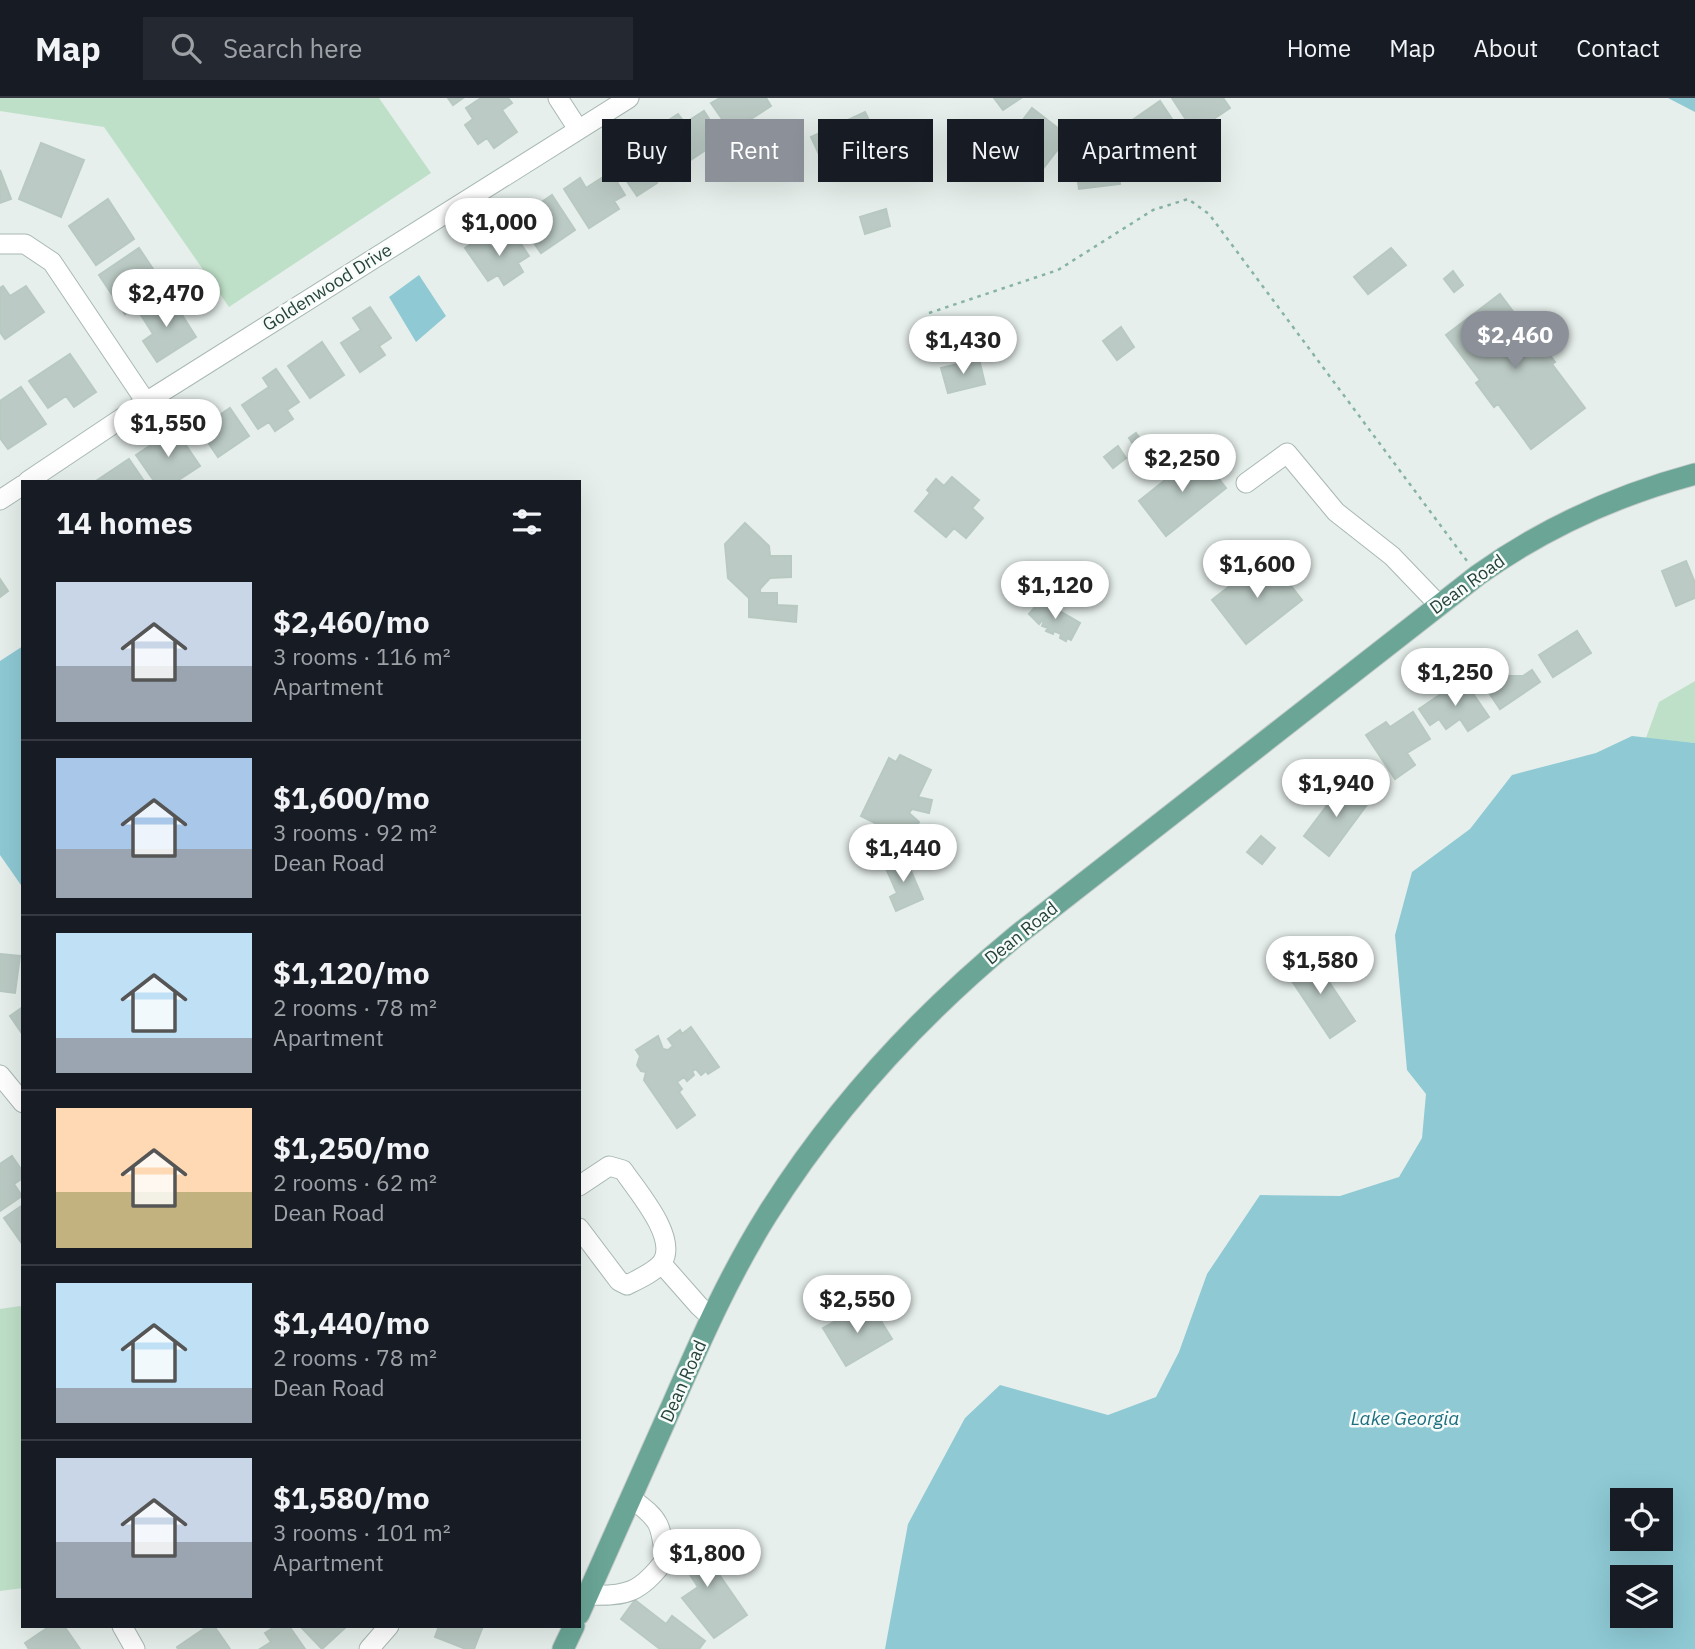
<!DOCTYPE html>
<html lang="en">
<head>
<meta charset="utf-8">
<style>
  :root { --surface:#171b24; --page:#242831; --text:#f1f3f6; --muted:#9ea1a6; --line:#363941; --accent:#8c9099 }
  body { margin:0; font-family:"IBM Plex Sans",sans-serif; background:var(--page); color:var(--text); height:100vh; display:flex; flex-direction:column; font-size:26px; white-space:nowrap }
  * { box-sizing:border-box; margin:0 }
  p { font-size:23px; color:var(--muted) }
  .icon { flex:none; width:38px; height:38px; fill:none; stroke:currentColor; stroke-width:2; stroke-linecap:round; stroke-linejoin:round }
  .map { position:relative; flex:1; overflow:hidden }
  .side { position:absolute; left:21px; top:382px; width:560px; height:1148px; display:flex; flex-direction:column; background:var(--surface); border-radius:0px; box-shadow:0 7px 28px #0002 }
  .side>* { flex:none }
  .banner { position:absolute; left:602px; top:21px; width:665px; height:63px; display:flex; gap:14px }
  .fabs { position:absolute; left:1610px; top:1390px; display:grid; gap:14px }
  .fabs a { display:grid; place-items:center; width:63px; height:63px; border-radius:0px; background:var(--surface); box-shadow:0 7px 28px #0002; font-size:35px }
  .price { position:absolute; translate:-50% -60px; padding:0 16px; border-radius:24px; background:#fff; color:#222; font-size:23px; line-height:46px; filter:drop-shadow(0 2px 4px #0008) }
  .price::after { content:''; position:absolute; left:50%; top:42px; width:21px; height:16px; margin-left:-10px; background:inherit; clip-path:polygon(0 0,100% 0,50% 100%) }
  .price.on { background:var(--accent); color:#fff }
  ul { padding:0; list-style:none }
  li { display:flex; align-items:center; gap:21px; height:175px; padding:0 35px }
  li+li { border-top:2px solid var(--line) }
  li span { display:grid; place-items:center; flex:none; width:196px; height:140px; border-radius:0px; color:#555 }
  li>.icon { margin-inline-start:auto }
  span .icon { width:84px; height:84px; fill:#fffc; stroke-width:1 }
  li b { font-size:30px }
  h2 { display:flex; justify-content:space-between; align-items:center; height:84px; padding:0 35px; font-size:30px }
  .tag { padding:0 24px; border-radius:0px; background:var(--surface); box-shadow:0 7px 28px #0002; font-size:24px; line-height:63px }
  .tag.on { background:var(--accent); color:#fff }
  header { display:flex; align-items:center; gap:42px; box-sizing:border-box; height:98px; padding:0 35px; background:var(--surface); border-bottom:2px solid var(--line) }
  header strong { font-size:33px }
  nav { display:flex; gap:38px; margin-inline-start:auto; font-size:24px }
  .search { width:490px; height:63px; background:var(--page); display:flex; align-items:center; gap:18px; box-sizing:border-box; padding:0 24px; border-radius:0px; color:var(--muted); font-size:26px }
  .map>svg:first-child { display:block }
  .green { fill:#bfe0c8 }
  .water { fill:#8ec9d4; fill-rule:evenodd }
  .building { fill:#bbcac4; stroke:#b8c9c2; stroke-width:2 }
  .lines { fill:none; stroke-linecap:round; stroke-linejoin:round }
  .minor-casing { stroke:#a8b8b2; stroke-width:21 }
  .major-casing { stroke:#c2cac8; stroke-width:23 }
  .path { stroke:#86b3a5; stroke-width:2.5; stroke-dasharray:3.5 5; stroke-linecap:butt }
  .minor { stroke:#fff; stroke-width:19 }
  .major { stroke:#6aa596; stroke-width:21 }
  .labels { text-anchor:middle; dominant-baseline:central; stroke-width:5; stroke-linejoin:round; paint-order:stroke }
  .street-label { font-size:18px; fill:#24423a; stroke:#f7fbf9 }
  .water-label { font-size:19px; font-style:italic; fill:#1c6f80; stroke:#f7fbf9 }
</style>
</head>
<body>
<header>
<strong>Map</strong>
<div class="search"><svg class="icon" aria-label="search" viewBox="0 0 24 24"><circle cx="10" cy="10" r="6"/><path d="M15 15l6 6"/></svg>Search here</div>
<nav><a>Home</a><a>Map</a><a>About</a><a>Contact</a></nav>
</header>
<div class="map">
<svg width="1695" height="1551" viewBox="0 0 1695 1551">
  <rect width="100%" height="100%" fill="#e6efeb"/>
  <path class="green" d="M0 0H379L431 75 229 209 104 29 0 13Z
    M1695 583V645L1646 640 1659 604Z
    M20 1208 23 1210V1490L0 1493V1211Z"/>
  <path class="water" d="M1668 0H1695V14Z
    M419 177 446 218 416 244 389 199Z
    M23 548V790L0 757V563Z
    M1632 638 1695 645V1551H885L908 1426 965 1320 1000 1287 1108 1317 1156 1299 1179 1254 1207 1176 1260 1097 1340 1098 1399 1079 1422 1040 1426 996 1407 972 1395 837 1412 774 1470 731 1512 677 1596 655ZM1622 1402H1661V1440H1622ZM1622 1479H1661V1517H1622Z"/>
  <path class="building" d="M448 0H463L453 7Z
    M481 0H508L512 5 502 12 517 34 494 50 487 40 478 46 465 27 473 21 466 10Z
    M720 0H766L771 8 731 34 711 5Z
    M994 0H1021L1003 12Z
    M1172 0H1223L1230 10 1194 34Z
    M1160 3 1186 42 1147 68 1121 30Z
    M1032 10 1068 38 1042 72 1006 44Z
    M704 13 722 41 686 65 661 27 678 16 685 25Z
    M865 14 873 30 859 37 864 48 824 67 811 39Z
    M651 32 672 62 651 76 657 85 637 98 610 59Z
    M1104 44 1106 59 1117 58 1120 86 1079 91 1073 48Z
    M41 45 84 62 61 119 19 101Z
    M0 72 11 101 0 105Z
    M611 74 625 97 614 103 619 111 589 130 564 91 580 80 586 90Z
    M552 97 575 132 541 155 517 121Z
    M108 101 134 141 96 167 69 128Z
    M886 111 890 128 865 136 860 119Z
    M513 134 529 158 518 165 523 174 504 187 498 177 488 183 465 150 483 138 491 149Z
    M139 150 165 189 125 216 99 177Z
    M1391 150 1406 167 1368 196 1354 179Z
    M1453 173 1463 187 1454 194 1444 181Z
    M3 188 10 198 26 188 44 214 5 241 0 234V190Z
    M1500 196 1533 240 1536 238 1555 264 1552 266 1585 310 1531 351 1498 306 1494 309 1476 285 1480 282 1446 237Z
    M170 198 196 239 157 264 143 243 153 236 141 217Z
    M370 209 391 240 379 248 385 257 360 274 341 245 361 232 353 220Z
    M1121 229 1134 249 1117 262 1103 243Z
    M322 244 344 277 310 300 288 268Z
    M70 256 96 294 74 309 66 298 48 310 29 283Z
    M979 261 985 286 948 295 941 270Z
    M276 271 299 304 287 312 293 321 275 333 269 324 258 331 242 307 269 289 263 280Z
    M21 289 46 326 8 351 0 340V303Z
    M230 310 249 338 218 359 199 331Z
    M175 331 200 368 177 383H154L136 357Z
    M1136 335 1144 346 1136 351 1129 340Z
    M1118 348 1126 360 1113 370 1104 359Z
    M1199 355 1226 390 1166 438 1139 403Z
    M129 361 144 383H96Z
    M952 379 979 402 972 410 983 420 966 440 954 430 946 439 915 413 930 395 927 392 936 381 944 388Z
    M745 425 769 448 770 458H791V479L770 480 760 491V495H777V507L797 508 796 524 749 519V500L728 480 725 446Z
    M1268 458 1302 502 1246 546 1212 502Z
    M1686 463 1695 485V500L1676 508 1662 473Z
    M0 481 8 493 0 499Z
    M1041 502 1050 511 1051 508 1080 525 1071 542 1067 540 1066 543 1060 540 1061 536 1054 533 1053 536 1046 533 1048 530 1042 528 1046 518 1039 526 1029 516Z
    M1577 533 1591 555 1553 579 1539 557Z
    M1498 562 1509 578H1523L1532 572 1540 584 1500 611 1477 577Z
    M1463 581 1489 619 1468 633 1460 621 1446 631 1439 621 1430 627 1419 611Z
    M1413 614 1430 641 1407 655 1415 667 1395 681 1366 637 1386 624 1390 629Z
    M900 657 931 672 918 699 932 702 929 715 912 711 909 715 919 724 910 743 896 737 894 743 880 736 883 729 861 718 889 660 896 664Z
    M1344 685 1369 704 1329 758 1304 738Z
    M1261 738 1275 750 1262 766 1247 754Z
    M904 757 923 801 896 813 890 799 897 795 884 766Z
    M0 856 20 858 15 895 0 893Z
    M1311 857 1355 923 1330 940 1286 874Z
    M23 909V937L10 918Z
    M691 929 719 969 708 976 706 973 701 977 696 971 692 973 694 977 687 983 684 979 677 984 682 991 679 994 695 1017 677 1030 644 982 646 974 641 973 637 967 640 958 636 952 658 938 663 951 668 952 673 948 668 941 680 932 682 936Z
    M12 1058 23 1074V1080L14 1086 22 1098 0 1113V1066Z
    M23 1107V1147L4 1120Z
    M871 1207 892 1241 846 1268 823 1230 848 1216 850 1219Z
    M689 1433 747 1517 714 1540 682 1500 698 1489 670 1446Z
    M635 1502 666 1526 672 1518 705 1543 699 1551H660L621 1521Z
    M50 1528H64L80 1551H29L25 1545Z
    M208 1528H214L230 1551H178L177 1549Z
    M276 1528H289L305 1551H260L271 1544 265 1535Z
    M300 1528H347L322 1551Z
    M439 1528H483L474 1551H466L435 1539Z"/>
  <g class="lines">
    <g class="minor-casing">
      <path id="minor" d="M558 0 578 31
        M0 146H25L52 164 146 304
        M28 383 146 304 629 0
        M1246 385 1287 355 1336 414 1392 458 1439 507
        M0 402 23 387
        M0 977 23 1005
        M579 1088 609 1068 623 1072C637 1093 677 1138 663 1163 657 1173 637 1182 627 1187L619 1183 579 1130
        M662 1166 699 1208 712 1220
        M587 1497C627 1499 641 1494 665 1462 661 1425 660 1422 631 1400
        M122 1528 135 1551
        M369 1551 389 1528"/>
    </g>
    <g class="major-casing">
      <path id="major" d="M579 1516C609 1448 639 1380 670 1312 699 1246 728 1179 767 1117 834 1010 919 918 1016 838L1478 477C1544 430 1617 397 1695 376
        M563 1551 574 1528"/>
    </g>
    <path class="path" d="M929 215 1058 172 1153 112 1188 101 1209 116 1467 463"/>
    <use href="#minor" class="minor"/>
    <use href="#major" class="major"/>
  </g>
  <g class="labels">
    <g class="street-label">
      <text transform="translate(327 189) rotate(-32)">Goldenwood Drive</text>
      <text transform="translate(1467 486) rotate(-36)">Dean Road</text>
      <text transform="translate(1021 835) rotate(-39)">Dean Road</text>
      <text transform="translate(683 1283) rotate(-66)">Dean Road</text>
    </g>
    <g class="water-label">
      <text x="1405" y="1320">Lake Georgia</text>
    </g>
  </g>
</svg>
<div class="fabs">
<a><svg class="icon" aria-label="locate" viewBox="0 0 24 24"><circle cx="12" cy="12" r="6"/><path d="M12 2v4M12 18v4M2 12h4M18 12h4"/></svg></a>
<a><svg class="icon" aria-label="layers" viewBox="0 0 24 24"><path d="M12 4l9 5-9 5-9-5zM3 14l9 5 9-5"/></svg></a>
</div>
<b class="price" style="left:499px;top:160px">$1,000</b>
<b class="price" style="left:166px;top:231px">$2,470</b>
<b class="price on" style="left:1515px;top:273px">$2,460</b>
<b class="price" style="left:963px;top:278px">$1,430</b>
<b class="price" style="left:168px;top:361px">$1,550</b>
<b class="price" style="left:1182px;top:396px">$2,250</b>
<b class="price" style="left:1257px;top:502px">$1,600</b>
<b class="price" style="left:1055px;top:523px">$1,120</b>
<b class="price" style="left:1455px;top:610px">$1,250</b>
<b class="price" style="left:1336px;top:721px">$1,940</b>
<b class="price" style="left:903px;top:786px">$1,440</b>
<b class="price" style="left:1320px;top:898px">$1,580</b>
<b class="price" style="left:857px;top:1237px">$2,550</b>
<b class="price" style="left:707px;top:1491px">$1,800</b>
<div class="banner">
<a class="tag">Buy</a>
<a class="tag on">Rent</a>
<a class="tag">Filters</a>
<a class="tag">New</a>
<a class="tag">Apartment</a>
</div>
<section class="side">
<h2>14 homes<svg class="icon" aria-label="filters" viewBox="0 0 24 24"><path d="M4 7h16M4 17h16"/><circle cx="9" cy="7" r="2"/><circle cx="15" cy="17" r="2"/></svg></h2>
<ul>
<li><span style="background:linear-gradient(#c9d6e8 60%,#9aa5b1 0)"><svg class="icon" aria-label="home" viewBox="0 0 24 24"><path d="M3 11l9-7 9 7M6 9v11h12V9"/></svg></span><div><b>$2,460/mo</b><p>3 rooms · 116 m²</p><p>Apartment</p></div></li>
<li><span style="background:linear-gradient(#a9c7e8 65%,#9aa5b1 0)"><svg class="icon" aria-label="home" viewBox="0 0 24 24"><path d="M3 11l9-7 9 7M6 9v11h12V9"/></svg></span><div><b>$1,600/mo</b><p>3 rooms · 92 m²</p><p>Dean Road</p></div></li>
<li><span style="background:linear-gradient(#bfe0f5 75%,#9aa5b1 0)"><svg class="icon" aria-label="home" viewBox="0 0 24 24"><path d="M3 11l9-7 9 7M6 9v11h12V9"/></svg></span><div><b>$1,120/mo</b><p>2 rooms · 78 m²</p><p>Apartment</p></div></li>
<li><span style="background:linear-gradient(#ffd9b3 60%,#c2b280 0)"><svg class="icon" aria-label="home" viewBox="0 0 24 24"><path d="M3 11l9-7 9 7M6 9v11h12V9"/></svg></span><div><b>$1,250/mo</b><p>2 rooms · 62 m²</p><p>Dean Road</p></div></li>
<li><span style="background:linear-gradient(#bfe0f5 75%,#9aa5b1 0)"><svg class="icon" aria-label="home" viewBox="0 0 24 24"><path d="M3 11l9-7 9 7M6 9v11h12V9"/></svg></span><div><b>$1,440/mo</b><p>2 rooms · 78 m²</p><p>Dean Road</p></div></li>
<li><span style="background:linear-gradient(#c9d6e8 60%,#9aa5b1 0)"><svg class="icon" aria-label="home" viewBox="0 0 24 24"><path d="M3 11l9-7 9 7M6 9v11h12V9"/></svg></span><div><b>$1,580/mo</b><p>3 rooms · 101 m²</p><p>Apartment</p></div></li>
</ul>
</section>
</div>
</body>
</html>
